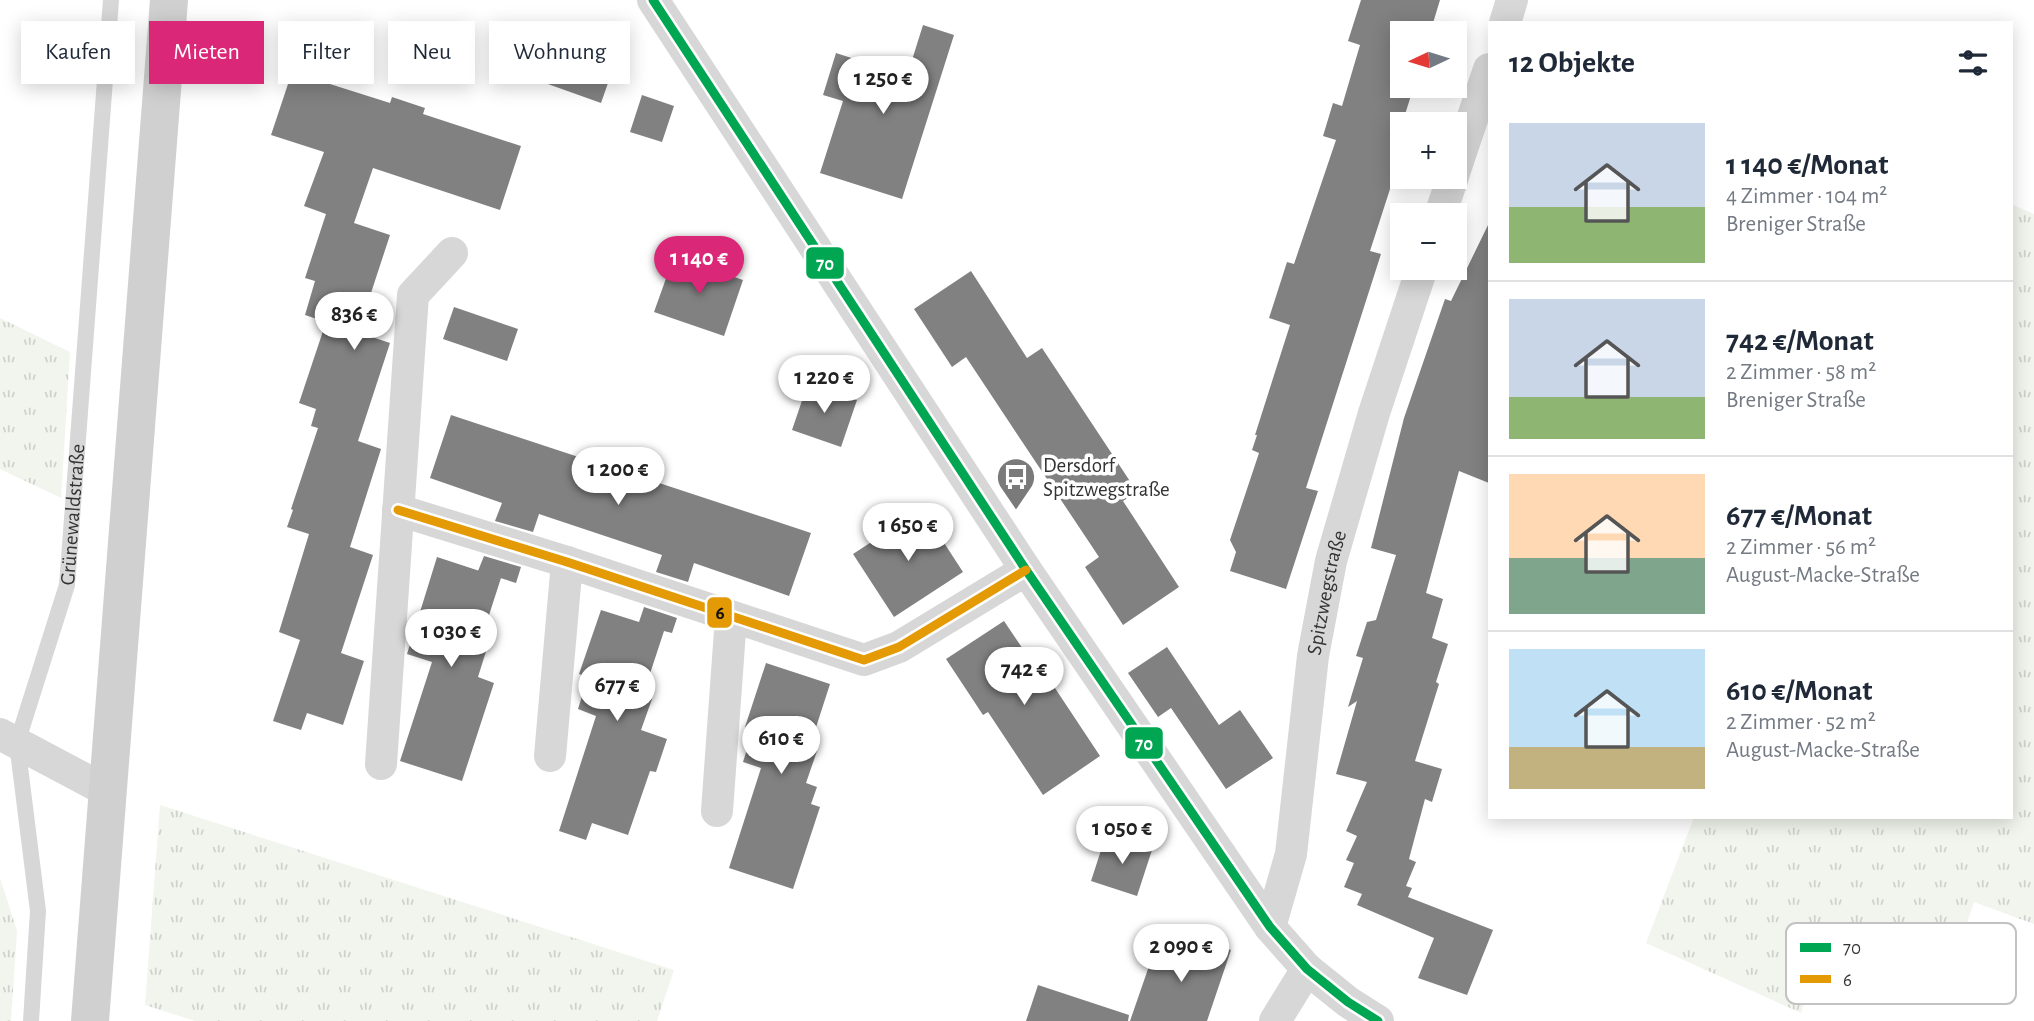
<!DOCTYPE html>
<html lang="de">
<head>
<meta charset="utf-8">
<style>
  :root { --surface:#fff; --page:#f6f6f7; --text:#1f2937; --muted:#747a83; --line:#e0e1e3; --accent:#db2777 }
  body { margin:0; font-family:"Alegreya Sans",sans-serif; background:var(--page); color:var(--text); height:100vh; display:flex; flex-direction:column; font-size:26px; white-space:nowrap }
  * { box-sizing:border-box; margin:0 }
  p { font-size:23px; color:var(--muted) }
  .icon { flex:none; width:38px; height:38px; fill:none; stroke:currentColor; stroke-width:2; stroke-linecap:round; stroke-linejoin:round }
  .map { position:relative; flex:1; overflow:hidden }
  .side { position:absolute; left:1488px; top:21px; width:525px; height:798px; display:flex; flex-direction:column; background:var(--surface); border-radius:0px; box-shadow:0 4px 18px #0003 }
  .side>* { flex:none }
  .banner { position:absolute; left:21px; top:21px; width:665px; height:63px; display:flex; gap:14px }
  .needle { width:46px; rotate:266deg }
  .controls { position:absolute; left:1390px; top:21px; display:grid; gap:14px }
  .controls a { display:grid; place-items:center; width:77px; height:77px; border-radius:0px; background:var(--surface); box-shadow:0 4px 18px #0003; font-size:35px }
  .price { position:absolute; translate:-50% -60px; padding:0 16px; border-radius:24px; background:#fff; color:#222; font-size:23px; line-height:46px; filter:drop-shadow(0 2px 4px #0008) }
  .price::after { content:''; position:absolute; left:50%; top:42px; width:21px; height:16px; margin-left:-10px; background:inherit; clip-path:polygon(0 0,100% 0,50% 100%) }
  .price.selected { background:var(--accent); color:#fff }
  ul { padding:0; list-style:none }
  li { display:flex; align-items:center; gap:21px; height:175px; padding:0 21px }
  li+li { border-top:2px solid var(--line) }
  li span { display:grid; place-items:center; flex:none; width:196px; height:140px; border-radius:0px; color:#555 }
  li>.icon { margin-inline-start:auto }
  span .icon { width:84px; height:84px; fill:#fffc; stroke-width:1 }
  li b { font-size:30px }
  h2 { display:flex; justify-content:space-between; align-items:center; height:84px; padding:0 21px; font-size:30px }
  .chip { padding:0 24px; border-radius:0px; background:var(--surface); box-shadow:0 4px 18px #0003; font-size:24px; line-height:63px }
  .chip.selected { background:var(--accent); color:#fff }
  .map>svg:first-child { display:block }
  .grass { fill:url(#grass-tufts) }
  .building { fill:#818181 }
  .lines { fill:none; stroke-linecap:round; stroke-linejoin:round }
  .lane { stroke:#d7d7d7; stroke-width:16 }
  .street { stroke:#d7d7d7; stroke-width:32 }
  .secondary { stroke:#d0d0d0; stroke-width:38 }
  .bus-1-casing { stroke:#fff; stroke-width:14 }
  .bus-2-casing { stroke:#fff; stroke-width:14 }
  .bus-1 { stroke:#00a651; stroke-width:9 }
  .bus-2 { stroke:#e39a05; stroke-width:9 }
  .labels { text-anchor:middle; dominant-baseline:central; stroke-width:7; stroke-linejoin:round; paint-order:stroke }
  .poi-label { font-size:21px; fill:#333; stroke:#fff; text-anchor:start }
  .street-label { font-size:21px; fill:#333; stroke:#fff }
  .key { fill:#fff; stroke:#c2c2c2; stroke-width:2 }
  .key-label { font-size:19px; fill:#333 }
  .line-badge { stroke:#fff; stroke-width:2.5 }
  .badge-label { font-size:19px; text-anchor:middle; font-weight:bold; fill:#fff }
  .pale-badge-label { font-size:19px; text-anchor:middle; font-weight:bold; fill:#111 }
</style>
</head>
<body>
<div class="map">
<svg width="2034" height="1021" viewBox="0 0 2034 1021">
  <defs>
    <pattern id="grass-tufts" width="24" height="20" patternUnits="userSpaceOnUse" patternTransform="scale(1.75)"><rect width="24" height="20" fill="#f1f5ed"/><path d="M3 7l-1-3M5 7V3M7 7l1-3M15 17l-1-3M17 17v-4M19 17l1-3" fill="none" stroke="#cfd2cc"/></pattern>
  </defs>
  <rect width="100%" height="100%" fill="#fff"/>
  <path class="grass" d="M2011 204 2034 214V924L1974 902 1940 1003 1818 958 1801 1013 1646 943 1694 817H2011Z
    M0 318 70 352 61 498 0 469Z
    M160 805 674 970 657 1021H195L145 1005Z
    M0 878 17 931 11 1021H0Z"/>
  <path class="building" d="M1361 0H1440L1430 33H1402V86H1414L1402 124V152L1370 251 1381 254 1306 488 1318 491 1286 589 1230 571 1236 552 1230 540 1259 453 1252 450 1257 435H1255L1290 325 1269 318 1287 262 1294 264 1336 140 1323 136 1333 103 1342 106 1360 45 1348 41Z
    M550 24 620 49 601 103 531 78Z
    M923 25 954 35 902 199 820 173 843 101 823 95 836 53 907 76Z
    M292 72 390 103 392 97 425 108 423 114 521 146 500 210 373 168 354 223 390 235 369 299 374 301 363 334 390 343 358 441 381 449 350 547 373 555 341 653 364 661 343 725 307 713 301 730 273 721 300 640 279 632 309 534 287 527 293 510 291 509 318 428 311 426 316 409 299 403 326 322 305 315 315 281 305 278 326 214 304 206 324 152 271 135Z
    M642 95 674 106 662 142 630 132Z
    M1489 223V483L1459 471 1426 593 1443 599 1432 638 1448 644 1436 682 1439 684 1415 761 1442 769 1432 802 1425 799 1409 859 1416 862 1406 886 1412 888 1408 897 1493 930 1467 995 1418 978 1434 938 1357 905 1362 894 1344 887 1354 863 1346 860 1357 836 1346 831 1367 782 1336 774 1357 701 1348 707 1363 658 1356 656 1367 622 1376 620 1396 555 1371 548 1404 418 1445 299 1451 301Z
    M674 256 743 280 724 336 654 312Z
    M971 271 1027 358 1042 348 1118 463 1137 492 1123 501 1179 587 1123 625 1085 567 1099 557 1023 443 966 357 952 367 914 309Z
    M454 307 518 329 507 361 443 339Z
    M808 383 857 400 841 447 792 430Z
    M451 415 615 469 617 462 649 474 647 479 811 533 789 596 694 563 688 582 656 572 662 555 539 514 533 532 495 521 502 503 430 478Z
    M922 509 963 572 894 617 853 554Z
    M484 556 521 567 516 583 478 571Z
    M437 557 501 578 480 643 488 645 478 677 494 683 462 781 400 761 432 662 407 654Z
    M644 607 677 618 672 633 664 631 643 695 652 699 641 730 667 739 656 772 650 771 628 835 592 823 586 840 559 831 596 716 578 709 588 677 579 674 601 610 639 622Z
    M1004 621 1041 676 1045 673 1100 756 1043 795 988 712 983 715 946 659Z
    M1167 647 1219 725 1240 710 1273 758 1226 789 1171 708 1158 717 1128 673Z
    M766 663 830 684 809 749 817 751 806 783 817 787 811 804 820 807 793 889 729 868 761 768 743 762 753 730 745 727Z
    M1106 835 1152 850 1137 896 1091 881Z
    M1198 939 1231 950 1207 1021H1130L1157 943 1192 955Z
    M1038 985 1129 1015 1128 1021H1026Z"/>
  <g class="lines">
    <path class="lane" id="s1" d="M31 1021 38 911 17 743 67 585 111 0"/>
    <g class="street">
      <path d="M653 0 1026 570 1270 927 1307 969 1348 1002 1378 1021"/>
      <path d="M1505 23 1512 0"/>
      <path d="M1454 173 1489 69"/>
      <path d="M1440 215 1453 177"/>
      <path d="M398 510 567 562 864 660 899 647 1026 570"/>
      <path d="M0 734 107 791"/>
      <path d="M550 756 567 562"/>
      <path d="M381 764 413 295 452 253"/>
      <path d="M717 811 731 617"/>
      <path id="s2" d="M1270 927 1291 854 1313 656 1331 561 1374 413 1422 268"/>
      <path d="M1275 1021 1307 969"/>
    </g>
    <path class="secondary" d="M90 1021 169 0"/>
    <g class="bus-1-casing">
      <path id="bus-1" d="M653 0 1026 570 1270 927 1307 969 1348 1002 1378 1021"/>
    </g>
    <g class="bus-2-casing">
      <path id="bus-2" d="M398 510 567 562 864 660 899 647 1026 570"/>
    </g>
    <use href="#bus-1" class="bus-1"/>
    <use href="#bus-2" class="bus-2"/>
  </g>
  <defs>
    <g id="bus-pin" transform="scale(2.0125)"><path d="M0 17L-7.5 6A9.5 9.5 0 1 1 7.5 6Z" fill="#7a7a7a" stroke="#fff"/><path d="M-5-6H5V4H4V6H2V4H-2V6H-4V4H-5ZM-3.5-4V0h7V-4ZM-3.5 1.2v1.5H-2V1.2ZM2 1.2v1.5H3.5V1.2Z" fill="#fff"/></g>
  </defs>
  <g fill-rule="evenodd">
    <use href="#bus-pin" x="1016" y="477"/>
  </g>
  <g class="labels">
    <g class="poi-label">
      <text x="1043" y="465">Dersdorf<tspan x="1043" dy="24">Spitzwegstraße</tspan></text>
    </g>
    <g class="street-label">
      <text stroke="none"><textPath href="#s1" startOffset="516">Grünewaldstraße</textPath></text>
      <text stroke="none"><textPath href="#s2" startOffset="340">Spitzwegstraße</textPath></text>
    </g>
  </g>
  <rect x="1786" y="923" width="230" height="81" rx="10" class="key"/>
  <rect x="1800" y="943" width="31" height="9" fill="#00a651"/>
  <rect x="1800" y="975" width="31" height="8" fill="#e39a05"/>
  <g class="key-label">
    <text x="1843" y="954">70</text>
    <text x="1843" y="986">6</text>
  </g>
  <g class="line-badge">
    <rect x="805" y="246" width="40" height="34" rx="7" fill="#00a651"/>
    <rect x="706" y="596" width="27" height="33" rx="7" fill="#e39a05"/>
    <rect x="1124" y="726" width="40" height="34" rx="7" fill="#00a651"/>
  </g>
  <g class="badge-label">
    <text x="825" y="270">70</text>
    <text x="1144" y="750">70</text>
  </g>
  <g class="pale-badge-label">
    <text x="720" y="619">6</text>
  </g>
</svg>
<div class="controls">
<a><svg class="needle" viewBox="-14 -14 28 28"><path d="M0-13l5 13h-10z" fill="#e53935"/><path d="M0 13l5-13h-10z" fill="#747a83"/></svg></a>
<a>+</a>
<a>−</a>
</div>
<b class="price" style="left:883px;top:116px">1 250 €</b>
<b class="price selected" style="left:699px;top:296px">1 140 €</b>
<b class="price" style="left:354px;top:352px">836 €</b>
<b class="price" style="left:824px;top:415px">1 220 €</b>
<b class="price" style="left:618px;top:507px">1 200 €</b>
<b class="price" style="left:908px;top:563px">1 650 €</b>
<b class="price" style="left:451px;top:669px">1 030 €</b>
<b class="price" style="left:1024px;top:707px">742 €</b>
<b class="price" style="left:617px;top:723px">677 €</b>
<b class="price" style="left:781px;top:776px">610 €</b>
<b class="price" style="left:1122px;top:866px">1 050 €</b>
<b class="price" style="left:1181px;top:984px">2 090 €</b>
<div class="banner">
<a class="chip">Kaufen</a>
<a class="chip selected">Mieten</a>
<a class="chip">Filter</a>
<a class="chip">Neu</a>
<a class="chip">Wohnung</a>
</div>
<section class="side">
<h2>12 Objekte<svg class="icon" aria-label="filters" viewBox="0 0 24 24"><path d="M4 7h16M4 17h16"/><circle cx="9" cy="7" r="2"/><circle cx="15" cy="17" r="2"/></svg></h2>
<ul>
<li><span style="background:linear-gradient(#c9d6e8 60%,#8fb573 0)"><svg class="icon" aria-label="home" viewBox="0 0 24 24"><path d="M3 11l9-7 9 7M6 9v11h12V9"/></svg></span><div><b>1 140 €/Monat</b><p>4 Zimmer · 104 m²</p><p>Breniger Straße</p></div></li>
<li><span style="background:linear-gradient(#c9d6e8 70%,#8fb573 0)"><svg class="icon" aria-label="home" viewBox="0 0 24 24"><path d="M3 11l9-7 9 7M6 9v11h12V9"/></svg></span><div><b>742 €/Monat</b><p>2 Zimmer · 58 m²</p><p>Breniger Straße</p></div></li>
<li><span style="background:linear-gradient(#ffd9b3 60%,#7fa58c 0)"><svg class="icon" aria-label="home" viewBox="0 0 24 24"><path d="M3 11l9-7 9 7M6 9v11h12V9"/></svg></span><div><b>677 €/Monat</b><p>2 Zimmer · 56 m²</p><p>August-Macke-Straße</p></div></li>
<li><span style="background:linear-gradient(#bfe0f5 70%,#c2b280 0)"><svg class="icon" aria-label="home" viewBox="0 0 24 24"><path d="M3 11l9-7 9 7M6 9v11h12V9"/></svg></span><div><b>610 €/Monat</b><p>2 Zimmer · 52 m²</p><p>August-Macke-Straße</p></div></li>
</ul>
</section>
</div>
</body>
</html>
